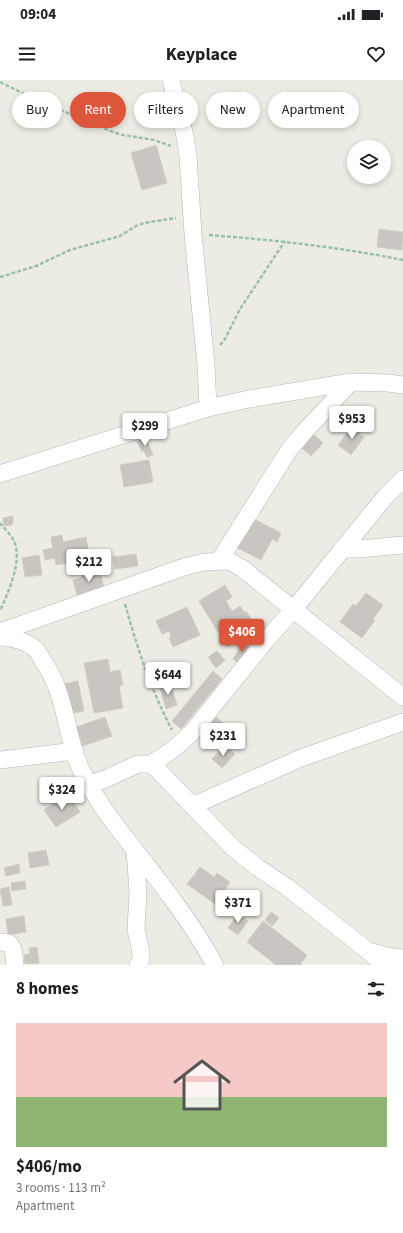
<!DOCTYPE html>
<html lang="en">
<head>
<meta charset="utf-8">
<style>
  :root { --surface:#fff; --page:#f6f6f6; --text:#202124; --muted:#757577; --accent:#dc563b }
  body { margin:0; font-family:"Source Sans 3",sans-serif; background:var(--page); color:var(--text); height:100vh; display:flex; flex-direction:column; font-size:15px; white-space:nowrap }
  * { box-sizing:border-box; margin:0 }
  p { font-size:13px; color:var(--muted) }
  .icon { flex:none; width:22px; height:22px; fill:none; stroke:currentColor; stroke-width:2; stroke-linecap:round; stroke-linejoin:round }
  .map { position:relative; height:885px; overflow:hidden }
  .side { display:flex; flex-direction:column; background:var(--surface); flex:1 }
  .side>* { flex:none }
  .hud { position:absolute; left:12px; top:12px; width:379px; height:36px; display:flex; gap:8px }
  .tools { position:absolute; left:347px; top:60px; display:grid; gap:8px }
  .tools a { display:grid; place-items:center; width:44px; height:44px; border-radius:50%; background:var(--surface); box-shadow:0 2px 6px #0003; font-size:20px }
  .price { position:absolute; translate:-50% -34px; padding:0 9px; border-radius:4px; background:#fff; color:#222; font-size:13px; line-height:26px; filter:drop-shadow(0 1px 2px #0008) }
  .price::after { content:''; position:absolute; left:50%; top:24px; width:12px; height:9px; margin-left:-6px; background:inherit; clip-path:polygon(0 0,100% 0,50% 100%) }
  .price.active { background:var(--accent); color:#fff }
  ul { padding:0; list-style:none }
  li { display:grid; align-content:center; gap:8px; height:212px; padding:0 16px }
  li span { display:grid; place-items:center; height:124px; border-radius:0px; color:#555 }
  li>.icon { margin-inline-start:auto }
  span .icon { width:72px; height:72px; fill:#fffc; stroke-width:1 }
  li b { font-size:17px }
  h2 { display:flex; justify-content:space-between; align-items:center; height:48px; padding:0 16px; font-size:17px }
  .pill { padding:0 14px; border-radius:18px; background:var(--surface); box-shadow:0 2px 6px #0003; font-size:14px; line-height:36px }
  .pill.active { background:var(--accent); color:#fff }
  .status { display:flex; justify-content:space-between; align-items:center; height:28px; padding:0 20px; background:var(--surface); direction:ltr }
  .status svg { height:11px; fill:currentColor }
  header { display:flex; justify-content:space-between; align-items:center; height:52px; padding:0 16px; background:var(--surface); font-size:18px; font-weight:700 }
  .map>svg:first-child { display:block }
  .building { fill:#c9c6c1; stroke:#d2cec3 }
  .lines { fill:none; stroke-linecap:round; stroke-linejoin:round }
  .street-casing { stroke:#b4b6ba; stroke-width:18 }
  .path { stroke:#9ac1a9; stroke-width:2.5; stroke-dasharray:4 2; stroke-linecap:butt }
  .street { stroke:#fff; stroke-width:17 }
</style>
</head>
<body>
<div class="status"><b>09:04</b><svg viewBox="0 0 49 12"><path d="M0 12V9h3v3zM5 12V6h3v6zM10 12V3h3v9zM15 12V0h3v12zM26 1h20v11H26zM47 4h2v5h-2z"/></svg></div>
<header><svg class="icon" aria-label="menu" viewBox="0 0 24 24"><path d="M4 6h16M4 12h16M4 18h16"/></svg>Keyplace<svg class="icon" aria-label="heart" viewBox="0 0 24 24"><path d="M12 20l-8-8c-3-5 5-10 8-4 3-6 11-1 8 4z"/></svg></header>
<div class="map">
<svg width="403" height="885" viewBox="0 0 403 885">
  <rect width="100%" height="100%" fill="#edece4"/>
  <path class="building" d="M156 65 167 103 142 110 131 73Z
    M379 149 403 152 402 170 377 167Z
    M354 344 362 350 359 354 364 357 351 375 338 365Z
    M310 351 323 363 311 376 297 364Z
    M146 357 153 375 147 377 144 371 142 372 137 361Z
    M149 380 153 402 124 407 120 385Z
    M13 436V442L12 443V445L4 446 3 438Z
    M252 438 281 453 277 462 272 459 261 480 236 467Z
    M62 455 63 462 86 457 90 479 56 485 55 478 45 480 43 470 53 468 51 457Z
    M136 474 138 486 115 489 113 477Z
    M39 475 42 495 25 497 22 478Z
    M99 490 104 507 77 515 73 500 82 498 81 495Z
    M225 505 232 517 226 521 232 531 240 526 244 532 246 531 253 542 235 553 239 559 227 567 199 521Z
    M366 513 383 525 373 539 375 540 362 558 340 542 353 524 356 526Z
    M187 527 200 555 173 567 169 558 171 556 169 551 162 554 156 541Z
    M243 563 251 568 240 584 233 579Z
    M217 571 225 580 216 588 208 577Z
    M108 579 110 592 120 590 123 605 119 606 123 628 94 633 84 583Z
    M213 591 222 599 181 649 172 641Z
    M78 601 84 631 69 634 63 604Z
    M170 602 177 625 166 629 159 606Z
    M213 634 224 644 210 659 199 650Z
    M105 637 112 656 83 666 76 647Z
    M229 668 235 674 222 688 212 679 221 669 225 672Z
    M68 714 80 732 56 747 44 730Z
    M46 770 49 785 30 788 28 773Z
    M19 784 20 793 6 796 4 788Z
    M200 787 214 797 217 793 230 802 215 824 187 804Z
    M25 801 26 809 12 811 11 803Z
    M9 807 12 825 3 826 0 809Z
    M271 832 279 838 272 846 265 840Z
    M238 834 248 841 238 855 228 848Z
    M24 836 26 852 8 855 6 839Z
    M263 841 307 875 300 885H276L247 862Z
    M37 867 39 883 25 884 24 875 30 874 29 868Z"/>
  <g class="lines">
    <g class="street-casing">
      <path id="street" d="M171 0 185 56 188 76 193 154 206 285 208 328
        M0 394 208 328 249 319 351 302 388 303 403 305
        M342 469H359L403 465
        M219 481 289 370 305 351 351 302
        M0 552 184 487 204 482 230 481 243 489 403 617
        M0 557C12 558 25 560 34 568 38 571 41 577 43 581 69 617 65 666 87 701L95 702 103 700 138 684H150L158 690 233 768 257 787 287 807 368 871 384 885
        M0 680 75 671
        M150 684C167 675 180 665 193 651L267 559 293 530 385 417 403 399
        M87 701C100 726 117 747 134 769 163 806 192 843 215 885
        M192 726 301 678 403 642
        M135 770 138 812 136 849 141 873V879L138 885
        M0 862 9 863 13 869 15 885
        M372 872 386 876 403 878"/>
    </g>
    <path class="path" d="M0 2 37 20 113 52 123 55 154 60 171 66
      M209 155C274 160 339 167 403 180
      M0 197 36 186 70 170 120 156 136 146 144 143 176 138
      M220 265 225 259 240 229 285 161
      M0 443C4 448 11 455 14 461 23 480 8 513 0 531
      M125 524C137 567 151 610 172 650"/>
    <use href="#street" class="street"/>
  </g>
</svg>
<div class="tools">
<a><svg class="icon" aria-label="layers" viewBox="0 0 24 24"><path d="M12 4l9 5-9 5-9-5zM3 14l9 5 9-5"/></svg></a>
</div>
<b class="price" style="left:352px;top:360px">$953</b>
<b class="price" style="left:145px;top:367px">$299</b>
<b class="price" style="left:89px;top:503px">$212</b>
<b class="price active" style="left:242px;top:573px">$406</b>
<b class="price" style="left:168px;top:616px">$644</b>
<b class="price" style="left:223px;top:677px">$231</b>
<b class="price" style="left:62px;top:731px">$324</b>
<b class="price" style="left:238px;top:844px">$371</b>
<div class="hud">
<a class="pill">Buy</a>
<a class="pill active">Rent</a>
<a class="pill">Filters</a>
<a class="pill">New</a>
<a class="pill">Apartment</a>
</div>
</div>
<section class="side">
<h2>8 homes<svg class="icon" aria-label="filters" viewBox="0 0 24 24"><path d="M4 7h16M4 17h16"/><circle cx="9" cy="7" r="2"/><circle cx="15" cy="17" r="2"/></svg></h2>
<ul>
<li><span style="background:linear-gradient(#f6c9c9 60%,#8fb573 0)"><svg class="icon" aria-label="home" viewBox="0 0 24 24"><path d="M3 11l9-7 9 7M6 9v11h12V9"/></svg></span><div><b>$406/mo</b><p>3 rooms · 113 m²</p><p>Apartment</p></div></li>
</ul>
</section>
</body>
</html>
